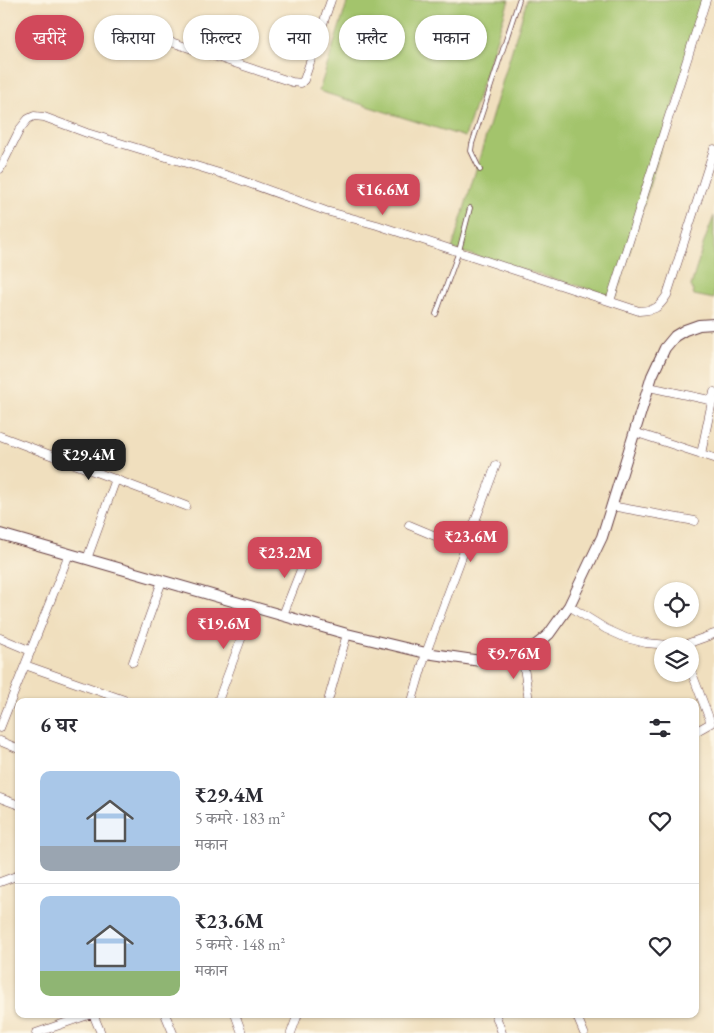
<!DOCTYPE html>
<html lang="hi">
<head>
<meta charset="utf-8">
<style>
  :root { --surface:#fff; --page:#f7f7f7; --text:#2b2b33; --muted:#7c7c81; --line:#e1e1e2; --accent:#d1495b }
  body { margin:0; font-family:"EB Garamond","Noto Serif Devanagari",serif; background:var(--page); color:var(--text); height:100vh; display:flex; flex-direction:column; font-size:19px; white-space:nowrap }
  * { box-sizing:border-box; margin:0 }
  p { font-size:16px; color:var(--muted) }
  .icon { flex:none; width:28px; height:28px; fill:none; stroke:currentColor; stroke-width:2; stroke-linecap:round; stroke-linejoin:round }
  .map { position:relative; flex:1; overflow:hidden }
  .drawer { position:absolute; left:15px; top:698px; width:684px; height:320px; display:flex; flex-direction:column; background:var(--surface); border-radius:10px; box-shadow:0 1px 4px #0004 }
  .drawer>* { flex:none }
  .top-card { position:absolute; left:15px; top:15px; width:685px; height:45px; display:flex; gap:10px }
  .controls { position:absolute; left:654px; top:582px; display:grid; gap:10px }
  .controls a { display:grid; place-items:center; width:45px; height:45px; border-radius:50%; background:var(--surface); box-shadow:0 1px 4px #0004; font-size:25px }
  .price { position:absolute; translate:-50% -42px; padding:0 11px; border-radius:10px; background:var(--accent); color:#fff; font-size:16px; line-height:32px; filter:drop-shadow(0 1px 2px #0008) }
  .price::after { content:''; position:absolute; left:50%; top:30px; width:15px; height:11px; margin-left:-8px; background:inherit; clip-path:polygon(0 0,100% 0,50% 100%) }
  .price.on { background:#222; color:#fff }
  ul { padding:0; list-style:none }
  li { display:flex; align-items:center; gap:15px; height:125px; padding:0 25px }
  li+li { border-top:1px solid var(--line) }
  li span { display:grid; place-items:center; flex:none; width:140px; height:100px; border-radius:10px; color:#555 }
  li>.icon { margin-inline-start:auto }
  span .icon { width:60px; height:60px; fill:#fffc; stroke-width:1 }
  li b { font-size:21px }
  h2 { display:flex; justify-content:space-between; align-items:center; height:60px; padding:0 25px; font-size:21px }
  .chip { padding:0 18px; border-radius:22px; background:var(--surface); box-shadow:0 1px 4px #0004; font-size:18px; line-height:45px }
  .chip.on { background:var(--accent); color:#fff }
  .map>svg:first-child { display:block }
  .green { fill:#a3c46c; stroke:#76724c }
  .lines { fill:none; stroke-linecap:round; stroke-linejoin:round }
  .service-casing { stroke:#633c41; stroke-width:5.5 }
  .minor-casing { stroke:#633c41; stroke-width:9 }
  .tertiary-casing { stroke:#633c41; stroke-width:12 }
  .service { stroke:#fff; stroke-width:4 }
  .minor { stroke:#fff; stroke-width:8 }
  .tertiary { stroke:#fff; stroke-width:10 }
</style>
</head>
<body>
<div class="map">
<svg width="714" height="1033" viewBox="0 0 714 1033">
  <rect width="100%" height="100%" fill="#fcf5e5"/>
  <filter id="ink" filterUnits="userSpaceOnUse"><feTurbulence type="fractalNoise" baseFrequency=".02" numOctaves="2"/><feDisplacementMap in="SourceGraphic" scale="10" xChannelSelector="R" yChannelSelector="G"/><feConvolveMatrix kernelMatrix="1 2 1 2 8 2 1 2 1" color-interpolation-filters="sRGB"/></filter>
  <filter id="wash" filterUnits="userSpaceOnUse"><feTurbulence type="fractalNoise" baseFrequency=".0096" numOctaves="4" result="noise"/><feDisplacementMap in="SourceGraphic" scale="20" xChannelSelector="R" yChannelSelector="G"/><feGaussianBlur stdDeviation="1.12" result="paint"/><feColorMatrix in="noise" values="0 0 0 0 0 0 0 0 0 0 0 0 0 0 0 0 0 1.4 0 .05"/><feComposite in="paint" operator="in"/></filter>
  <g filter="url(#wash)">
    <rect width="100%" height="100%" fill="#f0dfbe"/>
    <path class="green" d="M348 0H509L465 137 319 91Z
      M527 0H705L616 297 452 249Z
      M714 216V299L694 295 691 286 704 242Z"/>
  </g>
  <g filter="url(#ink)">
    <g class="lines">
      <g class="service-casing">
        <path id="service" d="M480 170 471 151 472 144 519 0
          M436 314 459 251 470 208"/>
      </g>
      <g class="minor-casing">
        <path id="minor" d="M165 40 292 82 301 83 304 80 331 0
          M0 169 20 129 28 119 34 116 44 117 87 133 229 176 326 211 377 225 639 311C655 310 658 309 667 295L714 149
          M610 301 706 0
          M649 387 714 401
          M634 432 714 458
          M0 436 186 506
          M701 454 714 392
          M611 506 695 521
          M409 525 464 548
          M87 559 116 479
          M569 606 606 629 626 638 646 643 681 646 714 634
          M283 615 308 552
          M0 638 31 651
          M522 654 529 701
          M133 662 162 581
          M25 665 127 701
          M690 668 711 723 695 732
          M218 701 253 607
          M328 701 347 634
          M412 701 426 653 496 465
          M0 728 69 554
          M0 741 19 749
          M0 798 19 805
          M0 882 19 875
          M93 1014 101 1033
          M165 1014 173 1033
          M235 1014 242 1033
          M497 1014 496 1016 502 1033
          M576 1014 584 1033
          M36 1033 91 1014
          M291 1033 298 1014"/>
      </g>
      <g class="tertiary-casing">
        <path id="tertiary" d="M0 534 347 634 426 653 494 663 507 660 528 651 541 641 549 634 569 606 602 537 652 376 665 348 675 336 685 330 699 325 714 324"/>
      </g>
      <use href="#service" class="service"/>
      <use href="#minor" class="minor"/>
      <use href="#tertiary" class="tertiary"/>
    </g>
  </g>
</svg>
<div class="controls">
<a><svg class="icon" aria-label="locate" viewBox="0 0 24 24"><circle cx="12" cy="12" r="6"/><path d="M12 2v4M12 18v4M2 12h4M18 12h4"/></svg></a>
<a><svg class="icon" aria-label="layers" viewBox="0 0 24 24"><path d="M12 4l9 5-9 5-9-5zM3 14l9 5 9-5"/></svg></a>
</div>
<b class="price" style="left:383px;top:216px">₹16.6M</b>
<b class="price on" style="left:89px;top:481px">₹29.4M</b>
<b class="price" style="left:471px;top:563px">₹23.6M</b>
<b class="price" style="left:285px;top:579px">₹23.2M</b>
<b class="price" style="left:224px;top:650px">₹19.6M</b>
<b class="price" style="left:514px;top:680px">₹9.76M</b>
<div class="top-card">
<a class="chip on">खरीदें</a>
<a class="chip">किराया</a>
<a class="chip">फ़िल्टर</a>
<a class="chip">नया</a>
<a class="chip">फ़्लैट</a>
<a class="chip">मकान</a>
</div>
<section class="drawer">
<h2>6 घर<svg class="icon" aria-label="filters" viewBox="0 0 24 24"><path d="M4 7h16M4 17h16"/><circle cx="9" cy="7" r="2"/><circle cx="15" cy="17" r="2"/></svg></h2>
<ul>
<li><span style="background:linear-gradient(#a9c7e8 75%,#9aa5b1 0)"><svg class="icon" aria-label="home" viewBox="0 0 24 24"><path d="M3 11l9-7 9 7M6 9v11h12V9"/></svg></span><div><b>₹29.4M</b><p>5 कमरे · 183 m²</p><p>मकान</p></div><svg class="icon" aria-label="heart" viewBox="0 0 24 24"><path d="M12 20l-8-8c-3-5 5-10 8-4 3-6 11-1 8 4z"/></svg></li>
<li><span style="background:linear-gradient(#a9c7e8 75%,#8fb573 0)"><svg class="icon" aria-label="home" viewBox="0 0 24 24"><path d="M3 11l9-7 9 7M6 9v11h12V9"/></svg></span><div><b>₹23.6M</b><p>5 कमरे · 148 m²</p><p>मकान</p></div><svg class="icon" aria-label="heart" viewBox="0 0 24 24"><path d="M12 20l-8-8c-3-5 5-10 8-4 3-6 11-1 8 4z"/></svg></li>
</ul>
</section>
</div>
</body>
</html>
